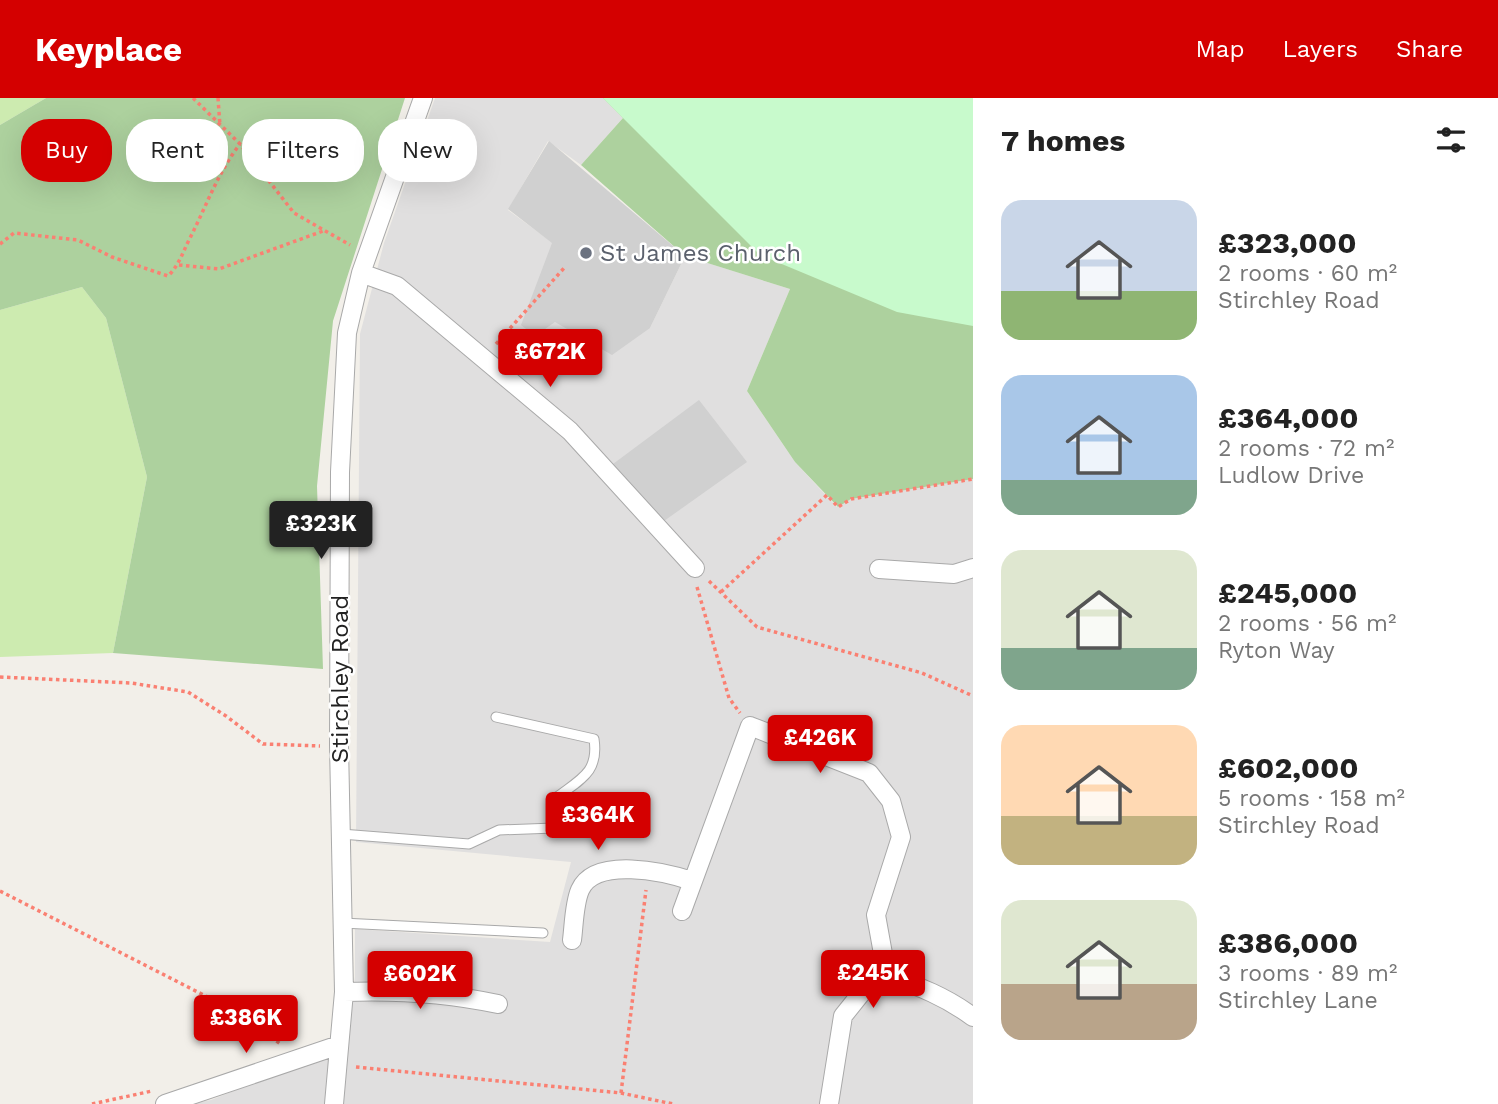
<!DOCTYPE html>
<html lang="en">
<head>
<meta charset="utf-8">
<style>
  :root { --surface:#fff; --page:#f2f2f2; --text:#222; --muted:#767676; --accent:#d40000 }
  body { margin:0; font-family:"Work Sans",sans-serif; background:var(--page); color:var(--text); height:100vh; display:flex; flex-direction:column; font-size:26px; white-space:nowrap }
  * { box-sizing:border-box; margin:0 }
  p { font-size:23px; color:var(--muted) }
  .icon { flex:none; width:38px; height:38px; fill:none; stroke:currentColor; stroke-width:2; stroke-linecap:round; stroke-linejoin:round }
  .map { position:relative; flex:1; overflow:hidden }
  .panel { display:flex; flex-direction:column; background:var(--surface); width:525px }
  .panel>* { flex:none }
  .top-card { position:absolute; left:21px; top:21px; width:665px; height:63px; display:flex; gap:14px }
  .price { position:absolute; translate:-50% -60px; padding:0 16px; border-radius:7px; background:var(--accent); color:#fff; font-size:23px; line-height:46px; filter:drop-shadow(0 2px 4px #0008) }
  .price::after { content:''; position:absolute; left:50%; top:42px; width:21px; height:16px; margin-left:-10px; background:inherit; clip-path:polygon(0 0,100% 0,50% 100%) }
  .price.active { background:#222; color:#fff }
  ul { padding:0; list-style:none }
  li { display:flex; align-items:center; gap:21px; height:175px; padding:0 28px }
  li span { display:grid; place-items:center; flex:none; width:196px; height:140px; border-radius:21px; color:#555 }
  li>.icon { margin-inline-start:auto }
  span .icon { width:84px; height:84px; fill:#fffc; stroke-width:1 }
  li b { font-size:30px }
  h2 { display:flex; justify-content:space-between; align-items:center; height:84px; padding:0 28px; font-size:30px }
  .tag { padding:0 24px; border-radius:28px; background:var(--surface); box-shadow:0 7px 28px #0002; font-size:24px; line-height:63px }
  .tag.active { background:var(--accent); color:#fff }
  header { display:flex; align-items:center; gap:42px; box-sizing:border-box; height:98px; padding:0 35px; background:var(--accent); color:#fff }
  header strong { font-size:33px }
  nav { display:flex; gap:38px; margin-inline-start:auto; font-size:24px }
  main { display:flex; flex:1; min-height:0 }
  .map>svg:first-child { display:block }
  .residential { fill:#e0dfdf }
  .religious { fill:#d0d0d0 }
  .grass { fill:#cdebb0 }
  .forest { fill:#add19e }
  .park { fill:#c8facc }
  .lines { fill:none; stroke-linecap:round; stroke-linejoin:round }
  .service-casing { stroke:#a9a9a9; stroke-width:11 }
  .minor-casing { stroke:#a9a9a9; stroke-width:20 }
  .path { stroke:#fa8072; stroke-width:3.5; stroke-dasharray:3.5 3.5; stroke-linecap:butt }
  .service { stroke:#fff; stroke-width:9 }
  .minor { stroke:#fff; stroke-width:18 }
  .worship-dot { fill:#6b7280; stroke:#fff; stroke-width:2.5 }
  .labels { text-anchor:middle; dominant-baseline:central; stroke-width:5; stroke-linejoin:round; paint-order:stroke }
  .worship-label { font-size:24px; fill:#5b616d; stroke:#fff; text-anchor:start }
  .street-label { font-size:24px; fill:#222; stroke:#fff }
</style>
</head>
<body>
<header>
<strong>Keyplace</strong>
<nav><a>Map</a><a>Layers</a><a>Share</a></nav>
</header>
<main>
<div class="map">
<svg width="973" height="1006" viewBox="0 0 973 1006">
  <rect width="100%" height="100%" fill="#f2efe9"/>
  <path class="residential" d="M435 0H603L623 20 581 67 548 43 508 112 553 145 554 224 650 230 685 158 790 191 747 293 795 364 837 409 851 401 973 381V1006H190L211 1002 346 948 355 879V831L550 844 571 764 356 744 360 236 384 145Z"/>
  <path class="religious" d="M549 43 685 158 650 230 612 257 555 224 535 238 521 227 552 145 508 111Z
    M699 302 747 364 664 423 613 366Z"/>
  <path class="grass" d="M0 0H46L0 27Z
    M82 189 106 220 147 379 113 555 0 559V212Z"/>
  <path class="forest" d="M46 0H405L333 223 317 388 323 571 113 555 147 379 106 220 82 189 0 212V27Z
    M603 0H729L973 207V381L851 401 838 409 795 364 747 293 790 191 685 158 581 67 623 20Z"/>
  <path class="park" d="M603 0H973V228L897 214 760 157Z"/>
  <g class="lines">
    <g class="service-casing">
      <path id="service" d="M341 736 469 746 499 732 554 730 557 699C581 681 599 674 594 641L496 619
        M342 825 543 835"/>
    </g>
    <g class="minor-casing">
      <path id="minor" d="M361 175 397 188 570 333 695 470
        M879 471 954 476 973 470
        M682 813 750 628 869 675 891 703 901 739 876 817 887 878
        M572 842C574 827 574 806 580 792 595 758 665 774 692 783
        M344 894C397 892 446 895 498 906
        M165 1006 339 947
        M334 1006 344 894 339 647 340 374 347 235 361 175 423 0
        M829 1006 843 918 863 893 887 878C919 888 946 899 973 919"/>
    </g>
    <path class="path" d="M193 0 240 46 294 115 350 147
      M218 0 220 28
      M0 146 14 135 78 142 112 159 168 178C179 167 182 156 189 142 206 109 218 74 240 46
      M179 167 219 171 323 133
      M496 246 565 169
      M709 483 757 529 922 575 973 598
      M697 489 729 600 740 615
      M721 494 827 397 838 409 851 401 973 381
      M0 579 131 585 188 594 226 618 263 646 320 648
      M0 793 229 910 282 947
      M356 969 621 995 673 1006
      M621 995 646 792
      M92 1006 152 993"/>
    <use href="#service" class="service"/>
    <use href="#minor" class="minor"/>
  </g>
  <circle class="worship-dot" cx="586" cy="155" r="7"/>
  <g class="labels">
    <g class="worship-label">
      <text x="600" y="155">St James Church</text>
    </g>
    <g class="street-label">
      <text transform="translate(340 581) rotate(-90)">Stirchley Road</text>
    </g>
  </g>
</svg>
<b class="price" style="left:550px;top:291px">£672K</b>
<b class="price active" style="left:321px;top:463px">£323K</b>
<b class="price" style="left:820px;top:677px">£426K</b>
<b class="price" style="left:598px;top:754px">£364K</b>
<b class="price" style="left:873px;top:912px">£245K</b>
<b class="price" style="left:420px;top:913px">£602K</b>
<b class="price" style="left:246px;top:957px">£386K</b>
<div class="top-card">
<a class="tag active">Buy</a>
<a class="tag">Rent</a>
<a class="tag">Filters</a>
<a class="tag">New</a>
</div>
</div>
<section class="panel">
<h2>7 homes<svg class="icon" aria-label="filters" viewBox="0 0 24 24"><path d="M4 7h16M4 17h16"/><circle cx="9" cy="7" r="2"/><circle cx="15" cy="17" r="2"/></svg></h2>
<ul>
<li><span style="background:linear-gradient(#c9d6e8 65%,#8fb573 0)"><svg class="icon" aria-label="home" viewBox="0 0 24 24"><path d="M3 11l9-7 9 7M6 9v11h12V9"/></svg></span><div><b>£323,000</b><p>2 rooms · 60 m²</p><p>Stirchley Road</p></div></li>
<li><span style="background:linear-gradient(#a9c7e8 75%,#7fa58c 0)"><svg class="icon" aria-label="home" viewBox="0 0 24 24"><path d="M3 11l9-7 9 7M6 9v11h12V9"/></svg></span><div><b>£364,000</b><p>2 rooms · 72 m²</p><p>Ludlow Drive</p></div></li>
<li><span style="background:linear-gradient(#dfe7d0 70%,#7fa58c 0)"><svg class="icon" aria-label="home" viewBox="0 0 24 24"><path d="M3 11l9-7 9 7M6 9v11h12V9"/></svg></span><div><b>£245,000</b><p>2 rooms · 56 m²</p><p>Ryton Way</p></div></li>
<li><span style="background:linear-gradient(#ffd9b3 65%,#c2b280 0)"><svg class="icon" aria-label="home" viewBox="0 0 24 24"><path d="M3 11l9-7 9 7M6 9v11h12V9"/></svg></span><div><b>£602,000</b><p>5 rooms · 158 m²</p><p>Stirchley Road</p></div></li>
<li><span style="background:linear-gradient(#dfe7d0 60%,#b9a48a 0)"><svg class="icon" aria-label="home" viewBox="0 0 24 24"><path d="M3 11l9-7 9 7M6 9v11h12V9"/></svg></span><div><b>£386,000</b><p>3 rooms · 89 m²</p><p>Stirchley Lane</p></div></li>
</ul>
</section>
</main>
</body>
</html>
